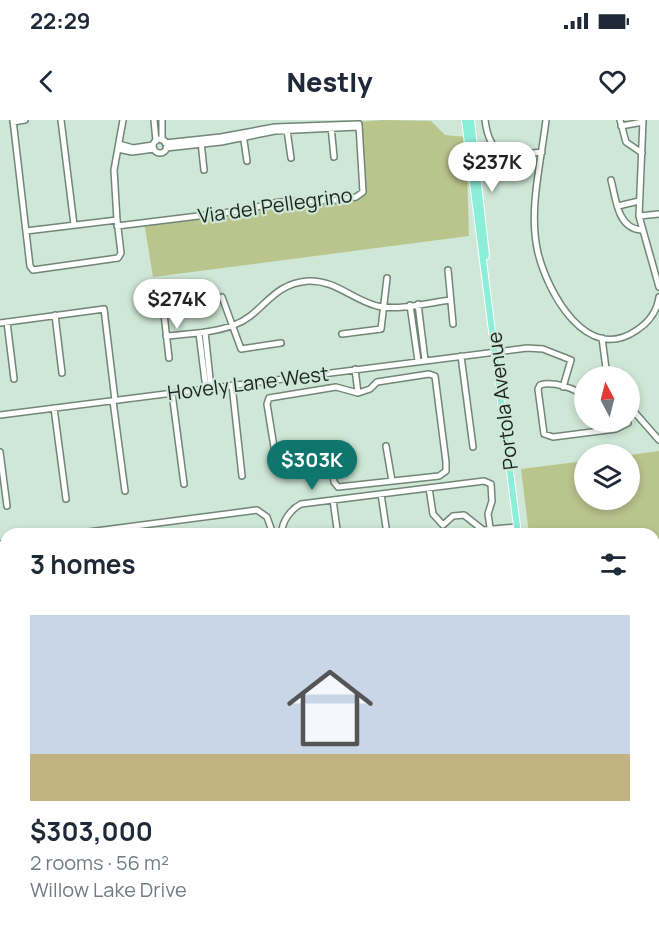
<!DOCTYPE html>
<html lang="en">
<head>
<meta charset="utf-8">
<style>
  :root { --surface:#fff; --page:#f2f2f3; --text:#1f2937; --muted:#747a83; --accent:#0f766e }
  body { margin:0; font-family:Manrope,sans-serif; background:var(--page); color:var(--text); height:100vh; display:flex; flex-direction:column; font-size:22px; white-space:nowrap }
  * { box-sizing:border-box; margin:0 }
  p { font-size:20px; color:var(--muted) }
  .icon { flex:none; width:33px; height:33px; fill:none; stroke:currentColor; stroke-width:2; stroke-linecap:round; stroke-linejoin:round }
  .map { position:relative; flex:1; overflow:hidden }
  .details { position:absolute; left:0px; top:408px; width:660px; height:402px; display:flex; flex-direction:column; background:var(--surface); border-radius:18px 18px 0 0; box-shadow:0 3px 9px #0003 }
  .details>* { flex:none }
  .needle { width:39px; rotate:353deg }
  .tools { position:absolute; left:574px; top:246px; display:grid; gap:12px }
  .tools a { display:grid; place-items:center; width:66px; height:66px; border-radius:50%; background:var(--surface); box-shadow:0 3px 9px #0003; font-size:30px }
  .price { position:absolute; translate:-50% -51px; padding:0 14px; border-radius:21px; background:#fff; color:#222; font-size:20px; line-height:39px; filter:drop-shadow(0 2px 3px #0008) }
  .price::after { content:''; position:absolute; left:50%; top:36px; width:18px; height:14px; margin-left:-9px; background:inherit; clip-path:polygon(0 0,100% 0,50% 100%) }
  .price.active { background:var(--accent); color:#fff }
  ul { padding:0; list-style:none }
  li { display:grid; align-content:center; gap:12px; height:318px; padding:0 30px }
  li span { display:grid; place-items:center; height:186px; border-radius:0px; color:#555 }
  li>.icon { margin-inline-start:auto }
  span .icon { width:108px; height:108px; fill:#fffc; stroke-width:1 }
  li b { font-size:26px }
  h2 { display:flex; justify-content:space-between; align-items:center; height:72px; padding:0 30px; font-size:26px }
  .status { display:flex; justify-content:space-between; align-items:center; height:42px; padding:0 30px; background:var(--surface); direction:ltr }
  .status svg { height:16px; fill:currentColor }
  header { display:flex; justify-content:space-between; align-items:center; height:78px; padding:0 30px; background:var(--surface); font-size:27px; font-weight:800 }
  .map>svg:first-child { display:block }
  .green { fill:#bac48d }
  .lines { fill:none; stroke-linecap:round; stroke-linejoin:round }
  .minor-casing { stroke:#718677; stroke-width:8 }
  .major-casing { stroke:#fff; stroke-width:8 }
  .minor { stroke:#fff; stroke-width:5 }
  .major { stroke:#8aeed8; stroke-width:6 }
  .labels { text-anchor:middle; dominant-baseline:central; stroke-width:4.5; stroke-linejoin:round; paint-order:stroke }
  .street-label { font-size:20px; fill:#1a231d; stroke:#cfe7d6 }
</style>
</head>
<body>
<div class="status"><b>22:29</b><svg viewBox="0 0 49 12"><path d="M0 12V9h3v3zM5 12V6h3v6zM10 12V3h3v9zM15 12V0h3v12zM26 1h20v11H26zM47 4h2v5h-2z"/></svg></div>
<header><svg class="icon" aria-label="back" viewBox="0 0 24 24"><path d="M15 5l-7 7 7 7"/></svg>Nestly<svg class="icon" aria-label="heart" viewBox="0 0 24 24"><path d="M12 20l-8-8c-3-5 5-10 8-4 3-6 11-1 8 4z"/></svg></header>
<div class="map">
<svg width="659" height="810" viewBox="0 0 659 810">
  <rect width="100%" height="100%" fill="#cfe7d6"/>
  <path class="green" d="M383 0 431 1 445 15 466 17 469 116 153 157 144 102 357 77 363 71 357 2Z
    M659 331V562L654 563V414H529L521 349 585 341V380H630V335Z
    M46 804H102L101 810H46Z
    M153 804H230L248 810H153Z
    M384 804H476L466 810H375Z"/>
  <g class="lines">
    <g class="minor-casing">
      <path id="minor" d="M13 0 30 146 33 150 118 138 121 133 117 100
        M61 0 74 105
        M154 0 156 21
        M162 0V20
        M485 0C490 40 508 36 542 32
        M546 0C541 43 528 91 538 133 548 173 587 245 637 210 649 202 657 192 659 177
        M620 0 626 22 642 33
        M643 0 639 96 659 167
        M13 2 25 0
        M331 6 334 37
        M621 6 643 2
        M287 10 291 38
        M243 14 247 41
        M153 26a7 7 0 1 1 14 0a7 7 0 1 1-14 0Z
        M201 22 204 50
        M165 23 221 17 275 7 359 4 357 7 275 11 221 22 166 28
        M119 24 133 28 153 25
        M118 29 132 32 154 29
        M611 60C616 78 617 108 641 110
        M618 86 639 81
        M639 96 659 94
        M117 106 239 91 279 82 339 80 356 77 363 72 359 5
        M26 111 117 100 114 50 123 0
        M448 150 453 204
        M222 177 241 229 281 223
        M418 184 425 240
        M163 185 169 238
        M410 185 418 241
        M55 195 62 253
        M7 202 14 259
        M0 203 104 189 115 280
        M205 212 211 268
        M199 213 206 269
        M342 214 381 209 387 158
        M166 216C188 214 213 213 234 205 264 194 270 164 308 161 336 160 351 179 377 186 398 191 428 183 450 180
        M602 218 607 256
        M461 236 473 327
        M355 249 358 273
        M429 254 435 256 446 342V351L439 356 338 367 334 362 330 329 323 325 278 331 274 327 267 284 269 278 336 267 358 273 370 269 377 262Z
        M232 265 242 356
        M172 273 184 364
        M585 277C575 268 553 261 540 265L538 269 544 314 553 317 616 309 628 303
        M113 281 125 371
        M630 287 659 320
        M54 288 66 379
        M0 295 527 228 543 229 571 240 563 267
        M386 326 392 361
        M288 330 291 351
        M0 332 7 386
        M429 368 433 394 443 405 453 396 464 395 483 410 517 407
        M381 374 387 414
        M333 380 337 409 333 414
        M73 414 257 390 267 397 273 414
        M282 414C281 402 291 389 301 384L484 361 491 364 492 381 488 394 491 414
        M0 424 6 423
        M0 495H6
        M0 500 6 501
        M654 568 659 567
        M654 575 659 574
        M0 579H6
        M0 647H6
        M6 684V692
        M0 720 6 775
        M654 732 659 731
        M654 784H659
        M9 804 10 810
        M19 804 20 810
        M337 804 339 810
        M535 804 539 810
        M0 805 6 804
        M127 810 128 804
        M470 810 479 804
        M482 810 492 804"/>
    </g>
    <g class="major-casing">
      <path id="major" d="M465 0 518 414
        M471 0 486 136
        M566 804V810"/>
    </g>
    <use href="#minor" class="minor"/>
    <use href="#major" class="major"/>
  </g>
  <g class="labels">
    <g class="street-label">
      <text transform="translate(275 85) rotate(-8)">Via del Pellegrino</text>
      <text transform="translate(248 263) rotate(-7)">Hovely Lane West</text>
      <text transform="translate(502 281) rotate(-97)">Portola Avenue</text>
    </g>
  </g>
</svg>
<div class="tools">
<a><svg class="needle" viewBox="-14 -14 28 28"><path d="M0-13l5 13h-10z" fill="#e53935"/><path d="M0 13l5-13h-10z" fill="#747a83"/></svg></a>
<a><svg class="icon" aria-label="layers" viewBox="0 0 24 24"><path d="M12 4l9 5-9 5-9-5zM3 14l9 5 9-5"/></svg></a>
</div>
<b class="price" style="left:492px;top:73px">$237K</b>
<b class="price" style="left:177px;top:210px">$274K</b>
<b class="price active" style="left:312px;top:371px">$303K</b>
<section class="details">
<h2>3 homes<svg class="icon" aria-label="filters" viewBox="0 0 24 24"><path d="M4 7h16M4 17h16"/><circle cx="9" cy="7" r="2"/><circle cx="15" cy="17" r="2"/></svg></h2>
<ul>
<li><span style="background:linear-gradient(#c9d6e8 75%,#c2b280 0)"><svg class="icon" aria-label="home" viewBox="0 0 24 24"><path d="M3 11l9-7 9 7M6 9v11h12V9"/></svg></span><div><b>$303,000</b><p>2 rooms · 56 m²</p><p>Willow Lake Drive</p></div></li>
</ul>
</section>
</div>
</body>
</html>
